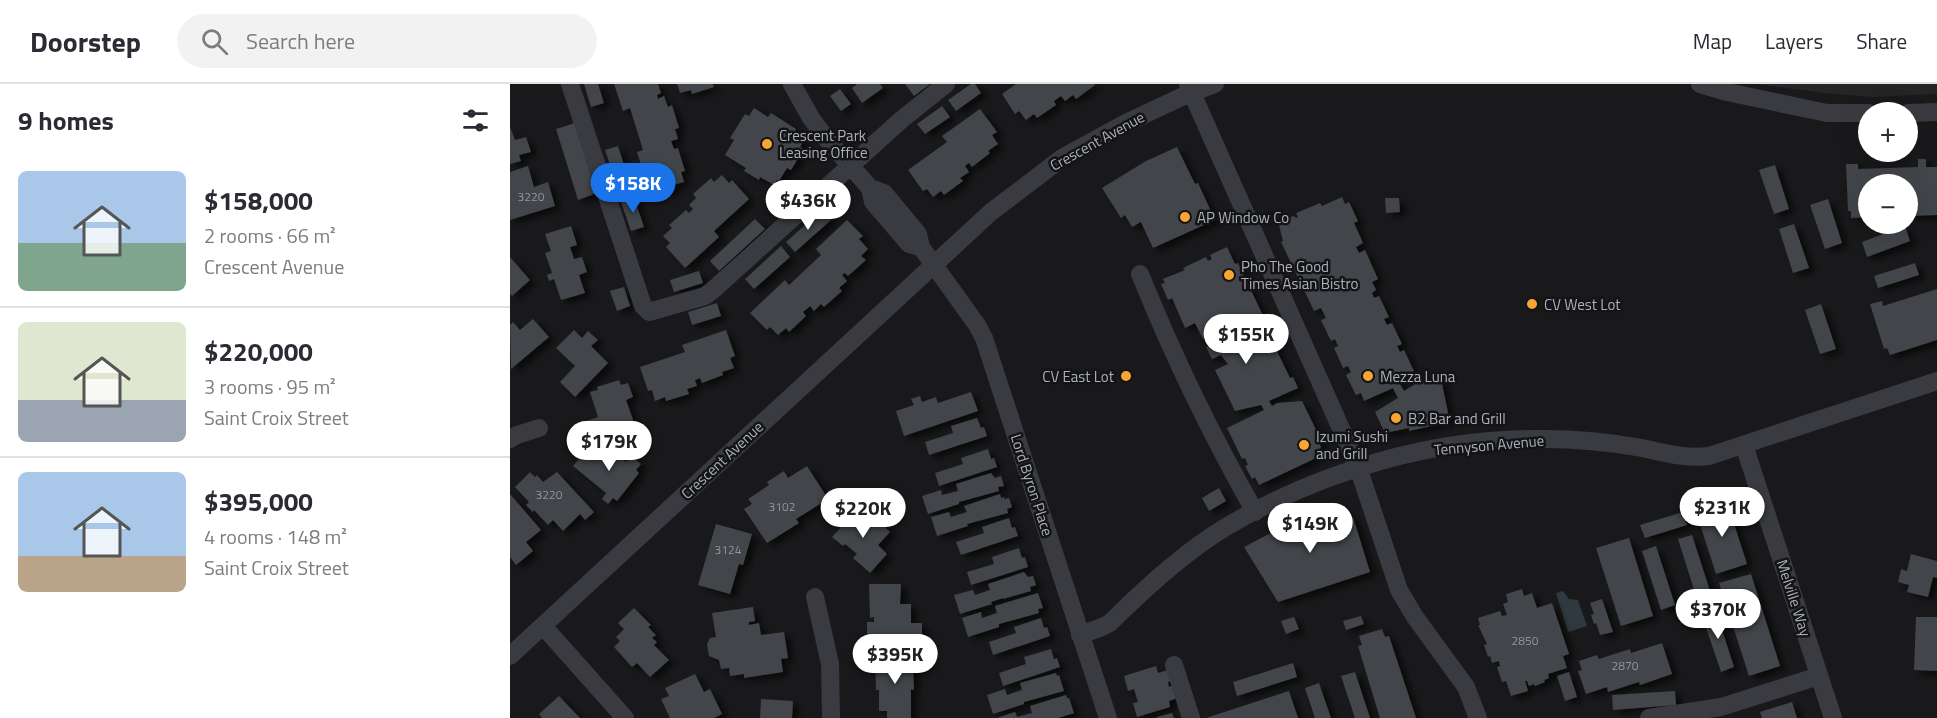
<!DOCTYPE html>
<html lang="en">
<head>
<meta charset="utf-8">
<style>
  :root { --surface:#fff; --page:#f2f2f3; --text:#2b2b33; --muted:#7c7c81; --line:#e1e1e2; --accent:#1a73e8 }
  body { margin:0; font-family:"Titillium Web",sans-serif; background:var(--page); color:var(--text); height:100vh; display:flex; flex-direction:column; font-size:22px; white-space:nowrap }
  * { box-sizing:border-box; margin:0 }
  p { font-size:20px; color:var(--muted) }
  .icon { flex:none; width:33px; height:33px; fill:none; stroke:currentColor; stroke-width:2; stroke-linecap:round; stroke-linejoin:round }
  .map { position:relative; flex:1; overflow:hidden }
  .drawer { display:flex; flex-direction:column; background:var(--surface); width:510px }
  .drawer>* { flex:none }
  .controls { position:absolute; left:1348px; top:18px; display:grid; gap:12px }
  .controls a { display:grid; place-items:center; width:60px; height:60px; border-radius:50%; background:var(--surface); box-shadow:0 6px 24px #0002; font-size:30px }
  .price { position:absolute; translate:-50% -51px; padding:0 14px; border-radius:21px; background:#fff; color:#222; font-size:20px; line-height:39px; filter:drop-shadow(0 2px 3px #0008) }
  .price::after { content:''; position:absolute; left:50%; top:36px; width:18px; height:14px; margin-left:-9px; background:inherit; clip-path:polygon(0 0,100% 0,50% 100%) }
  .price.on { background:var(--accent); color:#fff }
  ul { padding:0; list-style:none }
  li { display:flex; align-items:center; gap:18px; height:150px; padding:0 18px }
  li+li { border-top:2px solid var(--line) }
  li span { display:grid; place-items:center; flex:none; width:168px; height:120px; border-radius:9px; color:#555 }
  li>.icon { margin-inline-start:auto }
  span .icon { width:72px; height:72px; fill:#fffc; stroke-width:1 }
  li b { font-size:26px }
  h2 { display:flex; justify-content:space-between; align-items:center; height:72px; padding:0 18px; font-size:26px }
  header { display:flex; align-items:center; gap:36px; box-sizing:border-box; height:84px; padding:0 30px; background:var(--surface); border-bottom:2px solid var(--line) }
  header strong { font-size:28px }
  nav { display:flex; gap:33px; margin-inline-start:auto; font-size:21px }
  .search { width:420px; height:54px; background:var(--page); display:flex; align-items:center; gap:15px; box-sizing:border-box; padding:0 21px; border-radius:33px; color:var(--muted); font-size:22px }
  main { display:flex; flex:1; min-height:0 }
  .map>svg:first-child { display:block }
  .built { fill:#252528 }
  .water { fill:#2e3940 }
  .building { fill:#434448; filter:url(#shadow) }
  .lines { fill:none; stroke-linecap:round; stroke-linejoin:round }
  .minor { stroke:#393b40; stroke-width:18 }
  .poi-dot { fill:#f8a534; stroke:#141416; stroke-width:2 }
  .labels { text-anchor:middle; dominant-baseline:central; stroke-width:5; stroke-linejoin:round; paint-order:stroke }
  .number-label { font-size:12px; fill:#91969e }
  .poi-label { font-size:15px; fill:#abb1bb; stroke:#141416; text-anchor:start }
  .street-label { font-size:15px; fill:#abb1bb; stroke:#141416 }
</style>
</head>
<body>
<header>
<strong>Doorstep</strong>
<div class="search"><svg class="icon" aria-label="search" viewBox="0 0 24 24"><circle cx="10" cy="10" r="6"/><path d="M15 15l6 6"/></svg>Search here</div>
<nav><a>Map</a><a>Layers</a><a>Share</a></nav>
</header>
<main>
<section class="drawer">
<h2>9 homes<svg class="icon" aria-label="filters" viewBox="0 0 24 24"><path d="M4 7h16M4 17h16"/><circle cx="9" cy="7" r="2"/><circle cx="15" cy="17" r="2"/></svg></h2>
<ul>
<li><span style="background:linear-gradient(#a9c7e8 60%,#7fa58c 0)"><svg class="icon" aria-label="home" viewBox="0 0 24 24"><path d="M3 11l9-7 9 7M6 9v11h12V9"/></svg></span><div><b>$158,000</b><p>2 rooms · 66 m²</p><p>Crescent Avenue</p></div></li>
<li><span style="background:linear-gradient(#dfe7d0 65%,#9aa5b1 0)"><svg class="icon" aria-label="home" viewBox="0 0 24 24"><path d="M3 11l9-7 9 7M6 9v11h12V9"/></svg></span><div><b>$220,000</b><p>3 rooms · 95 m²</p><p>Saint Croix Street</p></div></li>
<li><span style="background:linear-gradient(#a9c7e8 70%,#b9a48a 0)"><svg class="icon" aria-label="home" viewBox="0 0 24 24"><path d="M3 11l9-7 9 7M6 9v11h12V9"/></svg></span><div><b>$395,000</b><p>4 rooms · 148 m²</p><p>Saint Croix Street</p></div></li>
</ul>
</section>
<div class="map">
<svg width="1427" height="634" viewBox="0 0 1427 634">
  <defs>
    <filter id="shadow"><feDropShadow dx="6" dy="4" stdDeviation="3" flood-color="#0009"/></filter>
  </defs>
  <rect width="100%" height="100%" fill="#19191b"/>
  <path class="built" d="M1247 0H1427V10L1363 13 1313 9Z"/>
  <path class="water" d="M1053 507 1059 515 1068 516 1077 542 1058 548 1046 509Z"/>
  <path class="building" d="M74 0H88L94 19 81 23Z
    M104 0H148L151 9 147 11 148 15 154 12 158 23 162 21 169 44 165 45 168 55 161 57 164 65 168 64 175 87 171 88 174 98 163 101 164 106 141 113 127 68 133 66 120 24 113 27Z
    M167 0H203L204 3 182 10 181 6 170 9Z
    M347 0H370L373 4 352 19 342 4Z
    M395 0H420L404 12Z
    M461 0H465L471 9 446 27 438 16Z
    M506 0H584L585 1 566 15 563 11 555 17 551 12 544 17 546 21 527 34 524 30 516 36 509 27 505 30 492 10Z
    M330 5 341 20 331 27 320 12Z
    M432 22 440 33 415 50 407 40Z
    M244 24 258 33 261 29 286 45 285 48 295 55 290 63 294 65 281 86 277 84 269 97 267 96 264 101 250 93 249 96 234 87 236 84 215 71 224 56 220 54 235 30 239 32Z
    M470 25 487 48 482 51 488 60 478 67 480 69 462 83 459 79 455 82 459 88 450 94 453 97 434 111 431 107 423 113 417 105 413 107 398 86 437 58 432 52Z
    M65 39 87 109 68 116 46 45Z
    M0 43 5 56 16 53 21 68 9 71 11 77 0 80Z
    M108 62 120 100 108 104 95 66Z
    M667 63 685 100 688 99 705 136 643 164 631 138 622 143 615 131 611 134 592 104 636 77Z
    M1408 75H1416V83H1427V131L1398 132V100H1359V133L1341 134V127H1338L1336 80H1348V85L1408 83Z
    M1265 81 1279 125 1264 130 1249 86Z
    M18 82 24 103 38 98 45 122 0 136V88Z
    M212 91 219 99 222 96 239 115 204 147 209 153 175 184 156 163 160 159 153 152 162 144 159 141 176 126 179 129 183 125 179 121 186 114 183 110 201 94 204 98Z
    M832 113 835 120 839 118 848 137 844 139 853 159 846 163 849 169 855 166 868 195 862 198 866 206 862 209 864 214 869 212 879 233 874 235 877 241 882 239 892 260 887 262 890 268 894 266 904 287 887 295 894 307 907 299 931 295 940 338 899 347V344L875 349 865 328 888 314 883 304 854 317 851 309 846 311 836 291 841 288 838 282 833 284 824 264 828 262 825 255 821 257 811 236 816 234 811 224 804 227 771 158 773 157 768 137 784 132 786 134 788 133 786 129 810 119 812 122Z
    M124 114 134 143 121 147 111 118Z
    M875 114H889L890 128 876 129Z
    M1318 115 1332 159 1315 165 1300 121Z
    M312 126 321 136 285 168 276 158Z
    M245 135 255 145 209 187 200 177Z
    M337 136 353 152 349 155 358 165 351 172 356 176 338 192 335 189 332 191 337 197 329 204 332 207 314 223 311 220 304 227 300 222 293 228 296 232 279 248 276 244 268 251 260 243 257 246 240 229 275 196 279 201 311 171 306 165Z
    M1284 140 1299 184 1283 189 1269 145Z
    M61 142 67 161 60 163 64 175 72 173 77 188 69 191 75 209 51 216 44 195 39 197 37 191 42 189 35 169 41 167 35 150Z
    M1395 142 1400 157 1357 173 1352 158Z
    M271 162 280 173 244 205 235 195Z
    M717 163 725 180 728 179 757 240 755 241 759 249 754 252 758 261 763 259 780 294 783 293 788 304 759 317 762 322 767 319 792 317 812 358 809 359 811 363 804 375 749 401 745 393 742 395 735 382 738 381 735 374 732 375 717 344 754 326 751 321 725 327 705 286 718 280 711 271 702 275 696 263 705 259 701 251 693 255 685 239 675 244 662 214 658 216 651 200 655 199 653 195 675 186 673 184 696 173 698 177 702 175 700 171Z
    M0 173 20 196 2 212 0 210Z
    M1405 179 1409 191 1368 204 1364 192Z
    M189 187 193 199 164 208 160 196Z
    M114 203 120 222 107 227 100 207Z
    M1427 205V256L1380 271 1377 264 1374 265 1360 220 1372 217 1373 222Z
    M207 219 211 232 182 241 178 228Z
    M1311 220 1326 265 1310 270 1295 226Z
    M23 235 39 253 1 285 0 241 3 238 10 246Z
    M64 246 72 254 78 247 88 256 81 262 98 279 65 313 50 298 65 282 46 264Z
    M216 246 225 272 220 274 224 284 212 288 213 291 192 299 190 294 185 296 187 302 177 305 179 310 156 317 155 313 145 317 142 306 138 307 130 283 175 268 172 261Z
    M109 296 111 301 118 299 123 313 116 316 126 344 100 353 99 350 82 355 76 337 88 333 80 308 88 306 87 303Z
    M461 308 468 327 394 352 386 327 404 321 401 315 410 312 412 318 426 313 428 319Z
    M467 334 471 344 474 343 477 352 419 371 415 358 443 349 441 342Z
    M91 359 116 378 121 372 131 380 126 386 129 389 107 417 103 414 98 420 92 415 96 409 63 382 75 368 87 377 90 374 83 369Z
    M478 365 481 375 484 374 487 383 429 402 425 389 453 380 451 374Z
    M297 382 318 415 286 435 289 439 257 459 234 425 242 420 238 415 259 401 257 398 274 387 278 394Z
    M20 388 25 393 27 391 33 398 47 388 84 428 75 436 70 430 53 447 43 436 38 441 24 426 23 428 16 421 19 418 5 403Z
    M481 389 485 394 491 392 494 402 488 403 489 407 449 418V420L418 430 412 412 431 406 432 411 448 407 446 400Z
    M709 404 716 417 699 427 692 414Z
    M0 410 31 446 16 458 23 467 6 481 0 473Z
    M490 410 491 414 494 413V415L499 414 502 423 497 425 498 429 457 440 458 442 427 452 421 433 439 428 441 433 457 428 454 422Z
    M1217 418 1237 480 1206 490 1186 428Z
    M350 422 363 433 361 436 367 442 370 438 380 448 368 461 377 470 360 489 343 474 347 470 335 460 333 462 322 453Z
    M816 422 818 426 830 424 840 433H843L860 488 768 518 734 463 776 441Z
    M1173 428 1177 441 1135 454 1130 441Z
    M499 434 502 444 505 443 508 452 451 471 446 458 474 449 472 443Z
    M206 440 242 450 233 481 229 480 220 510 188 501Z
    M1182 451 1201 510 1187 515 1168 455Z
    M1119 454 1143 532 1111 542 1086 464Z
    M1146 462 1165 521 1151 526 1132 467Z
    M509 464 512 474 515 473 518 483 461 501 457 488 484 480 482 473Z
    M1401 470 1427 477V494L1423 493 1418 513 1397 508 1399 501 1388 498 1391 485 1397 487Z
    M514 488 518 493 523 492 526 501 520 503 521 507 493 515V514L481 518 482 520 450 530 444 511 463 506 465 511 480 506 478 500Z
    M1241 490 1270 582 1239 592 1209 499Z
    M359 500H391L390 520H401V539H412V557H404L403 561H360V550H357V538H364V533L360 534Z
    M1012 505 1014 512 1022 509 1027 524 1042 519 1059 570 1053 572 1057 584 1038 590 1039 594 1034 596 1035 598 1025 602 1024 600 1019 602 1017 597H1015L1018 607 1001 612 996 597 992 598 987 583 990 582 989 577 982 579 980 572 978 573 974 561 977 560 968 541H970L968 534 990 527 992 532 997 531 993 520 998 518 996 510Z
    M528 509 533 524 528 525 529 529 489 540V543L458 553 452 534 471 528 472 534 487 529 485 522Z
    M1092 515 1103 548 1090 551 1086 539 1084 540 1081 531 1084 530 1080 519Z
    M243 523 245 537 239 538V541L249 539 251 551 274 548 278 574 271 575 273 588 234 594V590L220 592 219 584 211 585 209 576 199 572 197 560 200 554 206 553 202 529Z
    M124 524 141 541 138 543 146 551 142 554 147 558 144 561 159 576 140 593 127 579 122 583 104 563 110 557 106 553 114 545 108 539Z
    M1205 524 1224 583 1211 588 1191 529Z
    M851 532 854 540 836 546 833 537Z
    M784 533 789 545 776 550 771 537Z
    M1406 533H1427V587L1404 586Z
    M531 534 534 544 537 543 540 552 483 571 479 558 506 549 504 543Z
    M872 545 875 553 879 552 906 634H870L848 562 852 561 849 552Z
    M1152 559 1162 590 1130 601 1129 598 1098 608 1097 603 1076 610 1068 587 1072 586 1069 577 1087 571 1089 575 1120 565 1121 569Z
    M541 565 544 575 547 574 550 583 493 602 489 589 516 580 514 573Z
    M399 570 400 585 403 584 404 606 401 605V634H377V627H369V606H366L365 571Z
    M783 579 787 593 727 612 723 598Z
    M646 582 648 589 658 586 662 597 658 598 659 603 663 601 667 614 659 617 660 623 627 633 623 619 628 618 624 605 618 607 614 592Z
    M845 588 860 634H845L831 592Z
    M1059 588 1067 613 1055 617 1047 592Z
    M546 589 547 592 549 591 554 607 514 618V620L483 630 477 611 495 605 497 611 512 606 510 599Z
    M185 590 194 608 200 605 212 630 204 634H160L151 615 159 612 155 604Z
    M809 599 821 634H805L795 604Z
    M779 607 788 634H696Z
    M1165 607 1166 621 1103 626 1102 611Z
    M556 611 557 614H559L564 629 548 634H487L505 628 507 633 522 629 520 622Z
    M49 612 70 634H32L29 630Z
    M251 615 283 617 282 634H250Z
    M1282 618 1287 634H1252L1250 628Z
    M662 629 664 634H647V633Z"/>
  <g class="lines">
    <path class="minor" d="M60 0 133 222 139 228 195 212 203 206 391 36 436 0
      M282 0 301 34 315 53 360 104 374 109 408 150 411 163 467 241 474 254 598 634
      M678 0 848 383 889 506 905 533 956 603 968 634
      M1190 0 1217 8 1317 29H1359
      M1398 29 1427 28
      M360 104 363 118 399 160 411 163
      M630 190C663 272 702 352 745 428
      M0 355 7 351 29 344
      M1234 361 1323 634
      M305 513 320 580 321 634
      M33 542 115 634
      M570 551 592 543 600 539C635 504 674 468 716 443 811 387 922 354 1033 355 1066 355 1099 358 1132 364 1155 369 1176 375 1199 372L1427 297
      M0 572 481 128 552 74 616 39 680 9 705 0
      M664 581 681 634
      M1139 634 1211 623 1309 592"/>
  </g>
  <g class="poi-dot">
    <circle cx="257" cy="60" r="6"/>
    <circle cx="675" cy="133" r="6"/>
    <circle cx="719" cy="191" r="6"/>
    <circle cx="1022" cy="220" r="6"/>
    <circle cx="616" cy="292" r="6"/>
    <circle cx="858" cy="292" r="6"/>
    <circle cx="886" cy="334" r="6"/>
    <circle cx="794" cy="361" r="6"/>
  </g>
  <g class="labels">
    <g class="number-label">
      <text x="21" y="112">3220</text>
      <text x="39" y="410">3220</text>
      <text x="272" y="422">3102</text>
      <text x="218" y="465">3124</text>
      <text x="1015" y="556">2850</text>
      <text x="1115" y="581">2870</text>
    </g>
    <g class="poi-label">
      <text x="269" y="51">Crescent Park<tspan x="269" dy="17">Leasing Office</tspan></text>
      <text x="687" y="133">AP Window Co</text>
      <text x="731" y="182">Pho The Good<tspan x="731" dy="17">Times Asian Bistro</tspan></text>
      <text x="1034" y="220">CV West Lot</text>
      <text x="604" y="292" text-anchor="end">CV East Lot</text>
      <text x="870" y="292">Mezza Luna</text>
      <text x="898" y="334">B2 Bar and Grill</text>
      <text x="806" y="352">Izumi Sushi<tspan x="806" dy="17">and Grill</tspan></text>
    </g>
    <g class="street-label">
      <text transform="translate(587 57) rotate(-29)">Crescent Avenue</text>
      <text transform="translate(979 361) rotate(-5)">Tennyson Avenue</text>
      <text transform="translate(212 376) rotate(-43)">Crescent Avenue</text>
      <text transform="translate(522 401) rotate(72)">Lord Byron Place</text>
      <text transform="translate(1284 514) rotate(72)">Melville Way</text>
    </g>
  </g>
</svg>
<div class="controls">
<a>+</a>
<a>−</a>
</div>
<b class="price on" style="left:123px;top:130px">$158K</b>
<b class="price" style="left:298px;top:147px">$436K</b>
<b class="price" style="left:736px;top:281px">$155K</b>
<b class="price" style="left:99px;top:388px">$179K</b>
<b class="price" style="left:1212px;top:454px">$231K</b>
<b class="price" style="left:353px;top:455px">$220K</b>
<b class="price" style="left:800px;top:470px">$149K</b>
<b class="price" style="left:1208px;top:556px">$370K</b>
<b class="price" style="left:385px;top:601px">$395K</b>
</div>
</main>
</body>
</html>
